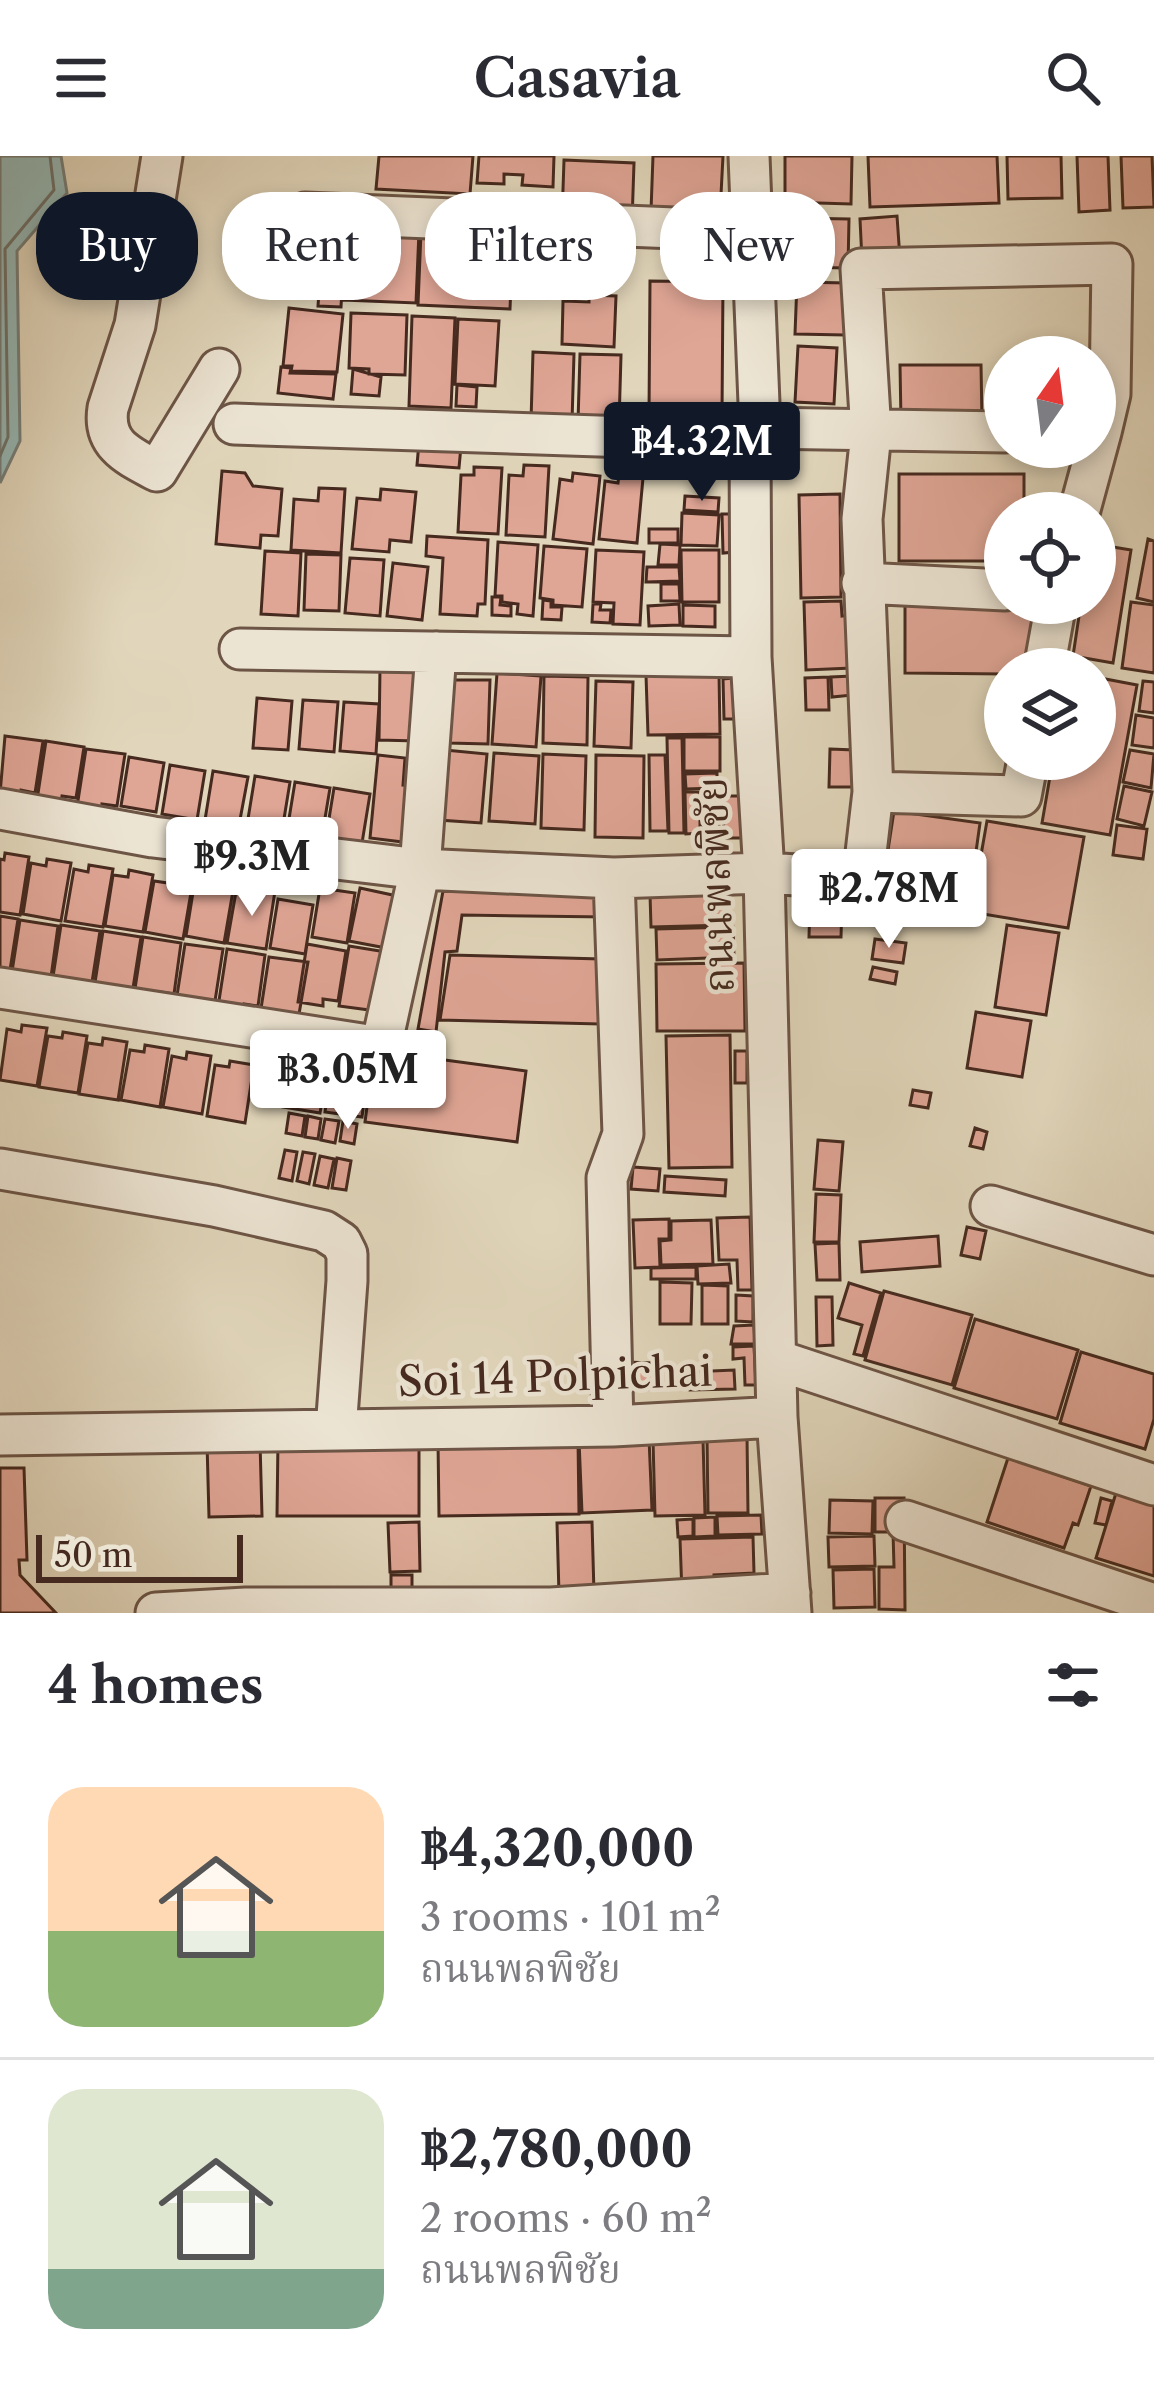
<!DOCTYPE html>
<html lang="en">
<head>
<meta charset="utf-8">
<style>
  :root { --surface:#fff; --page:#f7f7f7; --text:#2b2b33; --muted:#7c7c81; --line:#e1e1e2; --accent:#111827 }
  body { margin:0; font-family:"Libre Caslon Text","Noto Serif Thai",serif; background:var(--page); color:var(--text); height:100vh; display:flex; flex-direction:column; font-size:45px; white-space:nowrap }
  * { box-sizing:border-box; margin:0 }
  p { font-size:39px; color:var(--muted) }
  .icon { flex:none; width:66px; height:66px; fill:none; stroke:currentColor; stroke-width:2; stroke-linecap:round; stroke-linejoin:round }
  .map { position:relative; height:1457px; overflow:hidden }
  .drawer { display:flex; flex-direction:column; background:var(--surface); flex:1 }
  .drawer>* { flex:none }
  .guide { position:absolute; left:36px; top:36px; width:1083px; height:108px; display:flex; gap:24px }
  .needle { width:78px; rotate:14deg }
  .tools { position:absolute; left:984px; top:180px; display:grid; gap:24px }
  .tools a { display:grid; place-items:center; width:132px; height:132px; border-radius:50%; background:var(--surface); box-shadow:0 6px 18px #0003; font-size:60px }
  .scale { position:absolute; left:36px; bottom:30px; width:207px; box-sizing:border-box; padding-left:12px; border:6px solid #462a1f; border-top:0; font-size:33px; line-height:42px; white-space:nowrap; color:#462a1f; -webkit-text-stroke:9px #ece4d3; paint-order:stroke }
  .price { position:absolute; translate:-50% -102px; padding:0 27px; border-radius:12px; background:#fff; color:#222; font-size:39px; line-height:78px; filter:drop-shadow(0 3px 6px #0008) }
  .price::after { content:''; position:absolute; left:50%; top:72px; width:36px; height:27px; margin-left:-18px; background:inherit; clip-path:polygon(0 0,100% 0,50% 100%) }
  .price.active { background:var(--accent); color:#fff }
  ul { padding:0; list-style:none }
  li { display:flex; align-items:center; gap:36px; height:300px; padding:0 48px }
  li+li { border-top:3px solid var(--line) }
  li span { display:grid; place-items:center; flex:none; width:336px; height:240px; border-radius:36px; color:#555 }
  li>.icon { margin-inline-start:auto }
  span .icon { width:144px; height:144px; fill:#fffc; stroke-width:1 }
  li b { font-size:51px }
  h2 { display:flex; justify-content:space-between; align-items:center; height:144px; padding:0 48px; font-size:51px }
  .pill { padding:0 42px; border-radius:48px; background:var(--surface); box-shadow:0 6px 18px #0003; font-size:42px; line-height:108px }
  .pill.active { background:var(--accent); color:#fff }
  header { display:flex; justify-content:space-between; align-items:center; height:156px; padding:0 48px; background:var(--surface); font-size:54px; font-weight:600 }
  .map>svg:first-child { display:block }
  .water { fill:#95b8b6; stroke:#757f7a; stroke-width:3 }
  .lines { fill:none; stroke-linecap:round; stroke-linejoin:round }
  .shore { stroke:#6e716a; stroke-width:3 }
  .building { fill:#dfa595; stroke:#462a1f; stroke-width:3 }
  .minor-casing { stroke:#6d5546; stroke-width:45 }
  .minor { stroke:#ece4d3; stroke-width:39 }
  .labels { text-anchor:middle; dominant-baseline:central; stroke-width:9; stroke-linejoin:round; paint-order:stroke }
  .street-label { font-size:42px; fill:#462a1f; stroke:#ece4d3 }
</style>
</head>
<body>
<header><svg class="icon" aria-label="menu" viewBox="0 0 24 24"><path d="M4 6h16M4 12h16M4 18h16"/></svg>Casavia<svg class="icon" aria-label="search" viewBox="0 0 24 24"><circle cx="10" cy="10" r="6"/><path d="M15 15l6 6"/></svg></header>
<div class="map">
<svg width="1154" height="1457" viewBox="0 0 1154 1457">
  <rect width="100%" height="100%" fill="#e1d6bb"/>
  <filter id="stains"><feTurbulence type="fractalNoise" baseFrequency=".00167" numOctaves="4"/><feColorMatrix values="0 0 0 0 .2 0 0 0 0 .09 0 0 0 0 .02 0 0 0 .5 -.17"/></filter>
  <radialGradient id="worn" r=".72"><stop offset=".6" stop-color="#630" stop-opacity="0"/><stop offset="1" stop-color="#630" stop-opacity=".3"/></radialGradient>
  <path class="water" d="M0 0H61L67 37 17 95 20 285 0 327Z"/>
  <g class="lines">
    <path class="shore" d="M0 300 8 281 5 93 54 34 50 0"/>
  </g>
  <path class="building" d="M379 0H473L470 38 376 33Z
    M479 0H554L553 31 522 29 523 19 504 18V28L477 27Z
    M653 0H723L720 58 651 55Z
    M785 0H852L851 48 785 46Z
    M868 0H997L999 47 870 51Z
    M1007 0H1061L1062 42 1008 43Z
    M1077 0H1108L1110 54 1079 56Z
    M1121 0H1152L1154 51 1123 52Z
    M564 4 634 7 632 66 562 63Z
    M897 60 900 103 862 105 860 63Z
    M793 62 849 63 848 112 793 111Z
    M347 73 419 75 416 147 344 144Z
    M421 76 513 80 510 153 418 149Z
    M322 92 344 94 341 151 318 150Z
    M650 125 723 126 722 260 649 259Z
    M797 126 847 127 845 179 795 178Z
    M589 139 616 140 614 191 562 188 563 145 589 146Z
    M289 152 343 158 337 216 291 215 292 210H283Z
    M351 157 407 159 405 219 369 218V213L349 212Z
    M412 160 455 162 451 252 409 250Z
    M458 163 499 165 495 230 455 228Z
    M798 190 837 192 834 248 795 246Z
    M533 196 574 198 572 266 531 265Z
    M580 198 621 199 619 268 578 266Z
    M900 209H981L982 264 901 265Z
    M281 211 291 212 290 217 336 218 333 243 278 237Z
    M353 213 381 221 379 240 351 238Z
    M457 229 477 231 476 251 456 250Z
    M419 286 461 290 459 312 417 309Z
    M524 309 549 310 545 381 506 379 509 319 523 320Z
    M474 311 502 312 498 378 458 376 461 319H474Z
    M222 315 245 317 253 330 282 333 278 380 261 379 260 392 216 388Z
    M573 317 600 320 593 388 553 383 560 323 572 325Z
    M899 318H1024V357H1005V405H899Z
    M619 319 643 322 637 387 599 383 605 325 618 327Z
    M319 332 345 333 341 397 291 394 294 343 318 345Z
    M381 333 416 336 411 386 390 384 389 396 352 393 357 342 380 344Z
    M840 338 841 441 801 442 799 339Z
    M685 340 719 342 718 356 684 354Z
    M682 357 719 359 717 390 681 389Z
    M722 358H734L735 396 723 397Z
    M649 373H678V387H649Z
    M427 380 488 384 485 448H478L477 460 440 458 443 402 426 400Z
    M1148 383 1154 385V446L1137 442Z
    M498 386 538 389 533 460 517 458 518 448 502 446V440H495Z
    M660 388 680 389 679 409H658Z
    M1095 388 1131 394 1113 507 1073 500 1081 447H1095Z
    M544 390 587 393 582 451 553 449V444L540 442Z
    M596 394 644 396 640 469 613 468 614 447 593 446Z
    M681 394H719V446H682Z
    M265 395 301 397 298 460 261 458Z
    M306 398 341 399 339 455 304 454Z
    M350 402 384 404 380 460 345 457Z
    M393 407 428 411 422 464 387 460Z
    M647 411H679L680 425 646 426Z
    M661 428H679L680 445H661Z
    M905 437 1014 447V453L1035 454V513H1005V518L905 517Z
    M492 441H501L500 449 511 450V460L492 459Z
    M543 444 551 445V451H562L561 464 542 463Z
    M841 445 842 460 850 459 852 512 806 514 804 446Z
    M1131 446 1154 449V517L1122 512Z
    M593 448H601L600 454H611L610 467 592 466Z
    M679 448 680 469 649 470 648 450Z
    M683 449 715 450V471L683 470Z
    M380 512 419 513 417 585 379 584Z
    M497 517 541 520 536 591 492 588Z
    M719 517 720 578 648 579 646 519Z
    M544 520 588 521 587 589 543 587Z
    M852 520 853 539 832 541 831 521Z
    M828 521 829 554H806L805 522Z
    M1095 521 1137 529 1110 679 1042 667 1053 603H1095Z
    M733 522 735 563H724L723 523Z
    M451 524H490L488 588 449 587Z
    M596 525 633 526 631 592 594 590Z
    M1143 525 1154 526V557L1139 555Z
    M257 542 292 545 288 594 253 592Z
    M303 544 338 546 334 596 299 593Z
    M344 546 379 548 376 598 340 595Z
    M1136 559 1154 562V592L1132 589Z
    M5 580 43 585 35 637 21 634 20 641 0 638Z
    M684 581H720V615H684Z
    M667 582H682L684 677H669Z
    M46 585 84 591 76 642 62 640 61 647 37 644Z
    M86 593 125 598 117 650 102 648V654L77 651Z
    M830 593 854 594 853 631H829Z
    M445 594 487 598 481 667 439 664Z
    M1130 594 1154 598 1151 632 1123 626Z
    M494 597 539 600 535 668 489 665Z
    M543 598 586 600 584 674 541 672Z
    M378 599 405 602 403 629 417 630 411 687 370 682Z
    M596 599 644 600 643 682 595 681Z
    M649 599H665L668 675H650Z
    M129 601 164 607 156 656 121 650Z
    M170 609 205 615 197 664 162 658Z
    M213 615 248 621 239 669 205 664Z
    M717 617V632L686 633 685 618Z
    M255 620 290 626 282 675 247 669Z
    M295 626 330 632 322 680 287 675Z
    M1124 630 1152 636 1144 670 1117 663Z
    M334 632 370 638 362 687 326 681Z
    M685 636H700V677L686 678Z
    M719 637V678L703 679 702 638Z
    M723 640H741L742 682H724Z
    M894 655 980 667 969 746 882 733Z
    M987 665 1084 681 1068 772 971 756Z
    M1117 669 1147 673 1143 703 1113 699Z
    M5 697 29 701 20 759 0 756V703L4 704Z
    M47 703 71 707 61 765 23 758 31 707 46 710Z
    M89 709 113 713 103 771 65 765 74 713 88 716Z
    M129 714 153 719 143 776 105 770 113 719 128 721Z
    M169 721 193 725 183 783 145 776 154 725 168 727Z
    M210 725 234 729 224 787 186 780 194 730 209 732Z
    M251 732 275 735 266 793 227 787 236 736 250 738Z
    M320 732 355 737 347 787 312 781Z
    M360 732 397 740 386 792 349 785Z
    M443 735 606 738 607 761 462 759 457 795 445 796 436 876 418 873Z
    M728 737V769L651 771 650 738Z
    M278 743 313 749 305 798 270 792Z
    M810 747H842L841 781H809Z
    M0 760 18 763 10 814 0 812Z
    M20 764 58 770 51 821 11 822Z
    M61 769 100 775 92 826 77 824V831L52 827Z
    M1007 769 1059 777 1046 859 995 851Z
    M733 771 734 801 657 804 656 773Z
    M103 775 141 781 133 832 119 830 118 837 94 833Z
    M143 781 181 787 174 838 160 836 158 843 134 839Z
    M875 783 906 787 903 807 872 803Z
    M185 788 223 793 215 845 201 843 200 849 176 846Z
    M307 788 346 795 338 845 323 843V850L298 846Z
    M349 790 386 796 377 855 339 850Z
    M227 793 265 799 258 850 244 848 242 855 218 851Z
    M450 799 601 803 600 868 440 864Z
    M269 801 308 806 299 858 285 856 284 862 260 859Z
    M744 807 745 875H657L656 808Z
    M873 811 897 816 895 828 870 823Z
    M976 856 1031 865 1022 921 967 912Z
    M22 869 47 872 37 930 0 924 7 873 21 876Z
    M63 876 87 880 78 937 39 931 48 880 62 882Z
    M730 879 732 1011 669 1012 666 880Z
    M103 882 127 886 118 944 79 938 88 887 102 889Z
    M145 889 169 893 160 951 121 944 130 894 144 896Z
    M293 891 330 898 320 957 283 951Z
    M333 895 370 900 362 961 325 956Z
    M735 895H747V927H735Z
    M187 896 211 900 202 958 163 951 172 900 186 903Z
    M415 900 526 915 517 986 365 966 373 905 414 910Z
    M230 905 254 909 245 967 207 960 215 909 229 911Z
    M913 934 931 937 928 952 910 949Z
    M289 957 305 960 302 980 286 977Z
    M308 960 321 963 318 983 305 981Z
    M325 963 339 965 335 987 321 984Z
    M343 965 357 968 354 988 340 985Z
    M975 972 987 976 983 993 970 990Z
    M818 984 843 986 839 1035 814 1033Z
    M285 994 297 996 292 1025 279 1022Z
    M303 996 315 998 309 1028 297 1025Z
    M320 1000 334 1003 328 1032 314 1029Z
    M337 1002 351 1005 346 1034 332 1032Z
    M633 1011 660 1013 658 1035 631 1033Z
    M665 1020 726 1024 725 1040 664 1036Z
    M816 1038 841 1039 839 1086H814Z
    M750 1061 752 1134H738L737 1104H719L717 1062Z
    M669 1063V1083H659L660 1111 635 1112 633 1064Z
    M711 1064 713 1108 661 1109 660 1085 671 1084V1065Z
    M967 1071 986 1075 980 1103 961 1099Z
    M938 1080 940 1110 862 1116 860 1086Z
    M839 1087 840 1124H817L815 1088Z
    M729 1108 731 1127 698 1128 697 1110Z
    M696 1111V1123H651V1112Z
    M660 1126 692 1127 691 1168H660Z
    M849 1127 881 1137 863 1200 854 1198 862 1169 838 1162Z
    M702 1129 728 1130V1168H702Z
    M884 1135 972 1159 952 1229 865 1204Z
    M736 1139 753 1140V1166L736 1165Z
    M816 1141H832L833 1189 817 1190Z
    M975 1163 1078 1194 1057 1263 954 1232Z
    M754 1169 755 1188H731L734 1170Z
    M754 1190 756 1229H745L744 1202 733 1203V1191Z
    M1081 1196 1154 1218V1263L1145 1293 1060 1267Z
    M623 1206 655 1207V1233H623Z
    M734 1214 735 1233 690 1234 689 1216Z
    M747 1280 748 1357H708L707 1281Z
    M649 1282 652 1354 582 1357 579 1284Z
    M578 1283 579 1358 439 1360 438 1285Z
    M703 1283 705 1359 655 1360 653 1284Z
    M278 1284 419 1285V1360H277Z
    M260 1286 262 1360 209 1361 207 1287Z
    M1008 1302 1091 1330 1078 1369 1073 1367 1064 1392 987 1366Z
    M0 1312H24L27 1404H19L20 1419 56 1457H0Z
    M1116 1337 1154 1349V1420L1096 1402Z
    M875 1342H904L905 1454 879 1453V1411H894L893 1376H875Z
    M1101 1342 1112 1345 1106 1369 1095 1367Z
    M830 1344 873 1345 872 1378 829 1377Z
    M761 1359 762 1378 718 1379 717 1360Z
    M715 1361V1380L694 1381V1362Z
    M693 1363V1380L678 1381 677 1364Z
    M419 1366 420 1415 390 1416 388 1367Z
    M592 1366 594 1437 559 1438 557 1367Z
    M874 1380 875 1410 829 1411 828 1381Z
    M753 1381 754 1417 714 1419V1437L682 1438 680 1383Z
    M874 1413 875 1451 834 1452 833 1414Z
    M391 1419H412V1439L391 1438Z"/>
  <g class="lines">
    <g class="minor-casing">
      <path id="minor" d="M162 0 135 169 108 252C102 289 129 300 157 315L219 213
        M749 0 760 272 750 285 751 501 764 717 777 1261 791 1457
        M305 57 749 75
        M234 268 750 285
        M760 272 1005 276
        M1079 357 1101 276H1095
        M862 427 1005 434
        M240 493 751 501
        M1044 513 1056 447
        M873 636 1021 640 1028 603
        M0 653 153 681 420 713 614 722 764 717 863 723 873 636 862 363 871 277 861 113 1112 108 1110 238 1101 276
        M0 832 381 891 420 713 436 496
        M0 1013 214 1050 324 1075 341 1086 347 1098V1125L336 1274
        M991 1050 1154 1099
        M777 1204 1154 1329
        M613 1270 607 1022 623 978 614 722
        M0 1279 613 1270 777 1261
        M906 1365 1154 1448
        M156 1457 246 1452H551L790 1437"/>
    </g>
    <use href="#minor" class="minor"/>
  </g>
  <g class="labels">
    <g class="street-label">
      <text transform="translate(715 729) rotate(-92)">ถนนพลพิชัย</text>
      <text transform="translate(555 1220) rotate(-2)">Soi 14 Polpichai</text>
    </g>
  </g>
  <rect width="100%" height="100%" filter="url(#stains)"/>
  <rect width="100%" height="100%" fill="url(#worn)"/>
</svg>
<div class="tools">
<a><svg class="needle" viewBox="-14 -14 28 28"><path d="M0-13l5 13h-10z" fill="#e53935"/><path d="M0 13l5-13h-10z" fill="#7c7c81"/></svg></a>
<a><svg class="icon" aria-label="locate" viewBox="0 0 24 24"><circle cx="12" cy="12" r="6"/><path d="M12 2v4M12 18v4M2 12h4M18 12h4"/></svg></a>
<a><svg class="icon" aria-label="layers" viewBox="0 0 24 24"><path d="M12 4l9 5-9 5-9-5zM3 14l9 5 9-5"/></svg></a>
</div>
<div class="scale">50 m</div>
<b class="price active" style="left:702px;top:348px">฿4.32M</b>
<b class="price" style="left:252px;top:763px">฿9.3M</b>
<b class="price" style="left:889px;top:795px">฿2.78M</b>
<b class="price" style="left:348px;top:976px">฿3.05M</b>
<div class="guide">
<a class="pill active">Buy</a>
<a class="pill">Rent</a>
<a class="pill">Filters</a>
<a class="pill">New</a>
</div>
</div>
<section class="drawer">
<h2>4 homes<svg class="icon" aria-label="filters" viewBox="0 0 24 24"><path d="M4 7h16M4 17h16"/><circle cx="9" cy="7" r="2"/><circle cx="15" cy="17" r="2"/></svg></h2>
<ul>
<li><span style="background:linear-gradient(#ffd9b3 60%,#8fb573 0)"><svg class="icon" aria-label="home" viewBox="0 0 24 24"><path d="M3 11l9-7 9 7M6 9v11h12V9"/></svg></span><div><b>฿4,320,000</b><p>3 rooms · 101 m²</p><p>ถนนพลพิชัย</p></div></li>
<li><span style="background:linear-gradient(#dfe7d0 75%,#7fa58c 0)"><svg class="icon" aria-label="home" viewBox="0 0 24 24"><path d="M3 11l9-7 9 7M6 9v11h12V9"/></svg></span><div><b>฿2,780,000</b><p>2 rooms · 60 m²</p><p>ถนนพลพิชัย</p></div></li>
</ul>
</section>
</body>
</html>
